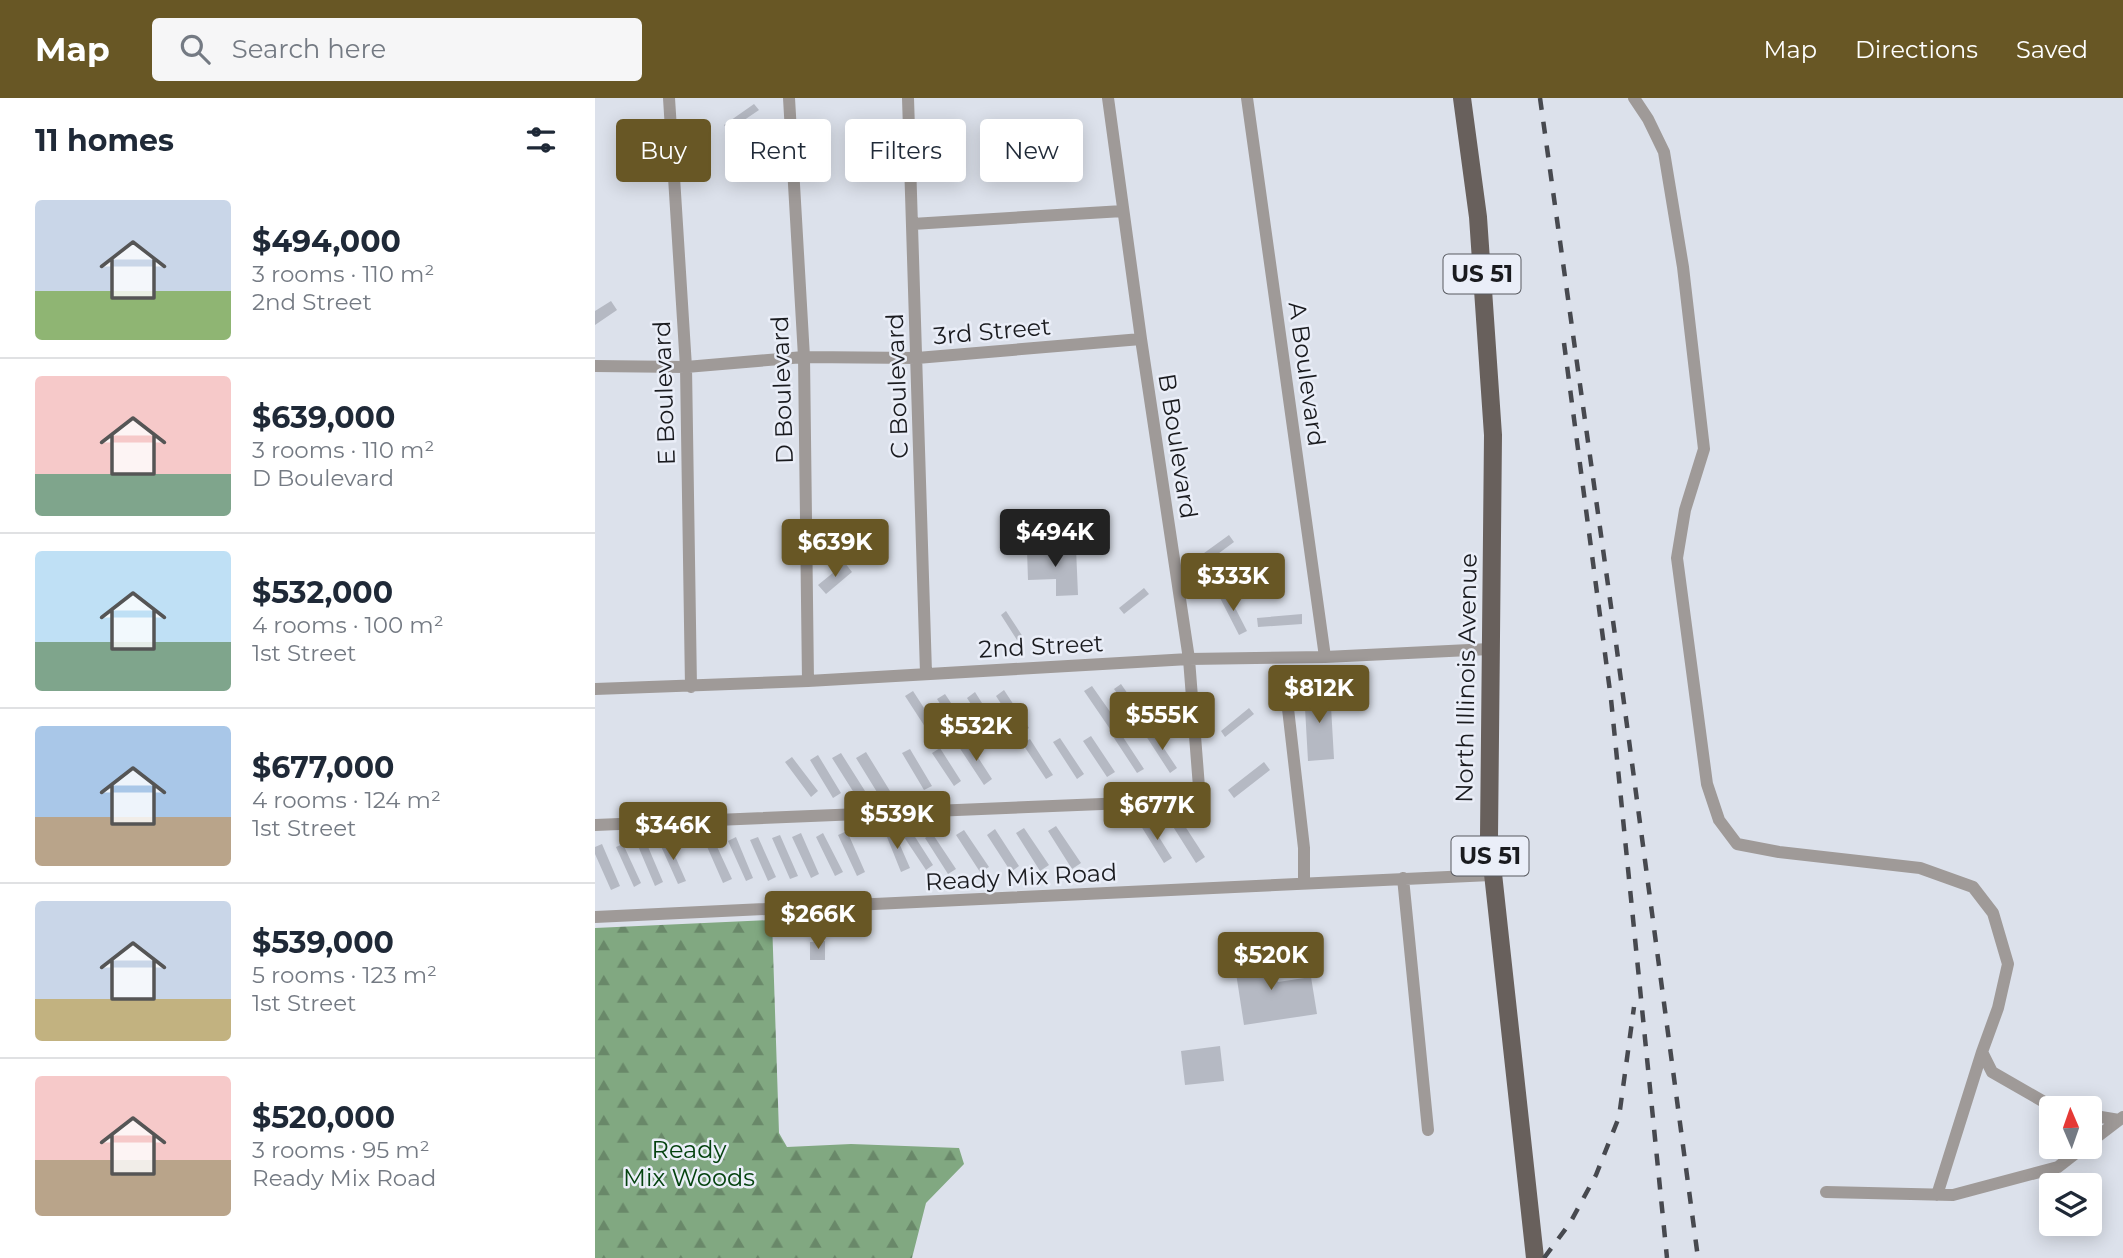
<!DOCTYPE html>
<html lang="en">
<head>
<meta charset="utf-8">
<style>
  :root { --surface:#fff; --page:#f6f6f7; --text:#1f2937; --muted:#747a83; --line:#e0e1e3; --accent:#685725 }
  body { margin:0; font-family:Montserrat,sans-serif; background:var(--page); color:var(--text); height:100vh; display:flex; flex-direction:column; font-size:26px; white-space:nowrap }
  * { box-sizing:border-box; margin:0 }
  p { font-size:23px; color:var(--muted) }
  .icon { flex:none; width:38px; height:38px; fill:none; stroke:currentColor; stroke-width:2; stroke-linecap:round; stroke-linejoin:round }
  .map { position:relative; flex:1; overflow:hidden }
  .panel { display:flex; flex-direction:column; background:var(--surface); width:595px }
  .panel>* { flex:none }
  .guide { position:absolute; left:21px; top:21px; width:665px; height:63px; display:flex; gap:14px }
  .needle { width:46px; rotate:358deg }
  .controls { position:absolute; left:1444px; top:998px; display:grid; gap:14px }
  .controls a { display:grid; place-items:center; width:63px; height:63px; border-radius:7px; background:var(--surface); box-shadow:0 4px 18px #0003; font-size:35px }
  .price { position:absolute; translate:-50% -60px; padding:0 16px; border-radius:7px; background:var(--accent); color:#fff; font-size:23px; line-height:46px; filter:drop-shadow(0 2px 4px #0008) }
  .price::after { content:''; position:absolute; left:50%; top:42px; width:21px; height:16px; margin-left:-10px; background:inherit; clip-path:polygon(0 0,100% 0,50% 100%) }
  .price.selected { background:#222; color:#fff }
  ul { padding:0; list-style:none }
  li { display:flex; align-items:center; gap:21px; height:175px; padding:0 35px }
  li+li { border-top:2px solid var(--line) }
  li span { display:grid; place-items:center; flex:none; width:196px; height:140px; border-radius:7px; color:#555 }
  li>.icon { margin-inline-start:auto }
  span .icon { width:84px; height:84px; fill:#fffc; stroke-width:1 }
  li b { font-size:30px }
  h2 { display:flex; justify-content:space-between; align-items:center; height:84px; padding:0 35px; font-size:30px }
  .chip { padding:0 24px; border-radius:7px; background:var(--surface); box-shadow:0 4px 18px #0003; font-size:24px; line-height:63px }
  .chip.selected { background:var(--accent); color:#fff }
  header { display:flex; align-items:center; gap:42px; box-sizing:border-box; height:98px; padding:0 35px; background:var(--accent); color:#fff }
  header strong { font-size:33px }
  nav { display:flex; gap:38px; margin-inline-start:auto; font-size:24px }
  .search { width:490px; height:63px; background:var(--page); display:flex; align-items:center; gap:18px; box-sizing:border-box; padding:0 24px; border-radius:7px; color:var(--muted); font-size:26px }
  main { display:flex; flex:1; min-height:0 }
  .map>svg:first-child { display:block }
  .forest { fill:url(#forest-firs) }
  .building { fill:#b5b9c3 }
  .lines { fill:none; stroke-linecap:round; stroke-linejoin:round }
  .minor { stroke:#9f9a98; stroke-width:12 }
  .primary { stroke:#68605c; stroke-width:18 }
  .rail { stroke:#47494f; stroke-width:4.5; stroke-dasharray:12 12; stroke-linecap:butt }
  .labels { text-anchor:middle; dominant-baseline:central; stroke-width:5; stroke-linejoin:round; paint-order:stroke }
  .shield { fill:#eaeef8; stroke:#585a60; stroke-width:2 }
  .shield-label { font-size:23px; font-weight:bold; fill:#1a1b1f }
  .street-label { font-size:24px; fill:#1a1b1f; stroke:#eaeef8 }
  .park-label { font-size:24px; fill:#04420e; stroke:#eaeef8 }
</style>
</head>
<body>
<header>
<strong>Map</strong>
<div class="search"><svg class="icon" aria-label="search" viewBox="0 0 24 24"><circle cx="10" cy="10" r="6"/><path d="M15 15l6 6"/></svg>Search here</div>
<nav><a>Map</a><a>Directions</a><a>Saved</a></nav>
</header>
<main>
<section class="panel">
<h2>11 homes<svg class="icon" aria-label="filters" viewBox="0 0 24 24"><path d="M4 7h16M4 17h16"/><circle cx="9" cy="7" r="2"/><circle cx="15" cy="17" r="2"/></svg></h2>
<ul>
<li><span style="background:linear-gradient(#c9d6e8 65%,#8fb573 0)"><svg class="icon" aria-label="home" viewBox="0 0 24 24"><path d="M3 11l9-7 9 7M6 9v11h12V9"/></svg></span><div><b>$494,000</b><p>3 rooms · 110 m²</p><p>2nd Street</p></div></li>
<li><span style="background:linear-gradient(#f6c9c9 70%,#7fa58c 0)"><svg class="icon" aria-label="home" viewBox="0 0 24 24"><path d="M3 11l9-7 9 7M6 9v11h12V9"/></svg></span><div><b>$639,000</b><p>3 rooms · 110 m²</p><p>D Boulevard</p></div></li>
<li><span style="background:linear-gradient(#bfe0f5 65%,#7fa58c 0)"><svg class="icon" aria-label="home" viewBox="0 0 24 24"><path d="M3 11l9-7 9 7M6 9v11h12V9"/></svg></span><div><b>$532,000</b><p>4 rooms · 100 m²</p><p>1st Street</p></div></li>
<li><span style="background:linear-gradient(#a9c7e8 65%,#b9a48a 0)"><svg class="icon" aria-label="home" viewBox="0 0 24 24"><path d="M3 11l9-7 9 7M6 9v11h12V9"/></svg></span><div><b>$677,000</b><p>4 rooms · 124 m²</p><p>1st Street</p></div></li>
<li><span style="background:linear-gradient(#c9d6e8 70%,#c2b280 0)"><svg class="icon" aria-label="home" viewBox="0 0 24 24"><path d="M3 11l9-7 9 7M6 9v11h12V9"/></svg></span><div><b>$539,000</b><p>5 rooms · 123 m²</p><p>1st Street</p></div></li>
<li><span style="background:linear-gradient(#f6c9c9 60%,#b9a48a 0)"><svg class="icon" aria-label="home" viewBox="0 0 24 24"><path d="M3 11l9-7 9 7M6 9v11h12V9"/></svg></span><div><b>$520,000</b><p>3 rooms · 95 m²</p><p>Ready Mix Road</p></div></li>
</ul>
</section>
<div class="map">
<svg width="1528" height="1160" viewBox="0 0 1528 1160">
  <defs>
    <pattern id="forest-firs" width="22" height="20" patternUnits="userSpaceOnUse" patternTransform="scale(1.75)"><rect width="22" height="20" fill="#81a881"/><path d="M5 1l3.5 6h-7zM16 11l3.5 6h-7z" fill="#698869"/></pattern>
  </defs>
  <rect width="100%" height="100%" fill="#dce1eb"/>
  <path class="forest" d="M177 822 184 1035 192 1049 256 1046 364 1050 369 1066 331 1105 317 1160H0V830Z"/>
  <path class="building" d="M159 6 164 12 133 33 129 27Z
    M16 203 22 212 0 227V213Z
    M634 437 639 444 604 470 598 463Z
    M481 450 483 497 461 498V481L433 482 432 452Z
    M250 465 257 474 231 496 223 487Z
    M549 490 554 496 529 516 524 510Z
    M632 494 652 533 644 537 624 498Z
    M411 513 428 539 422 542 406 517Z
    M707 516V526L663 529 662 520Z
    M526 586 551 622 544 627 519 591Z
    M497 588 523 625 515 631 489 593Z
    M735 591 739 661 713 663 709 592Z
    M409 592 434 630 425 635 401 598Z
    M318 593 342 630 334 635 310 598Z
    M380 594 404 632 396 637 372 600Z
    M350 596 375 633 366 638 342 601Z
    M654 610 659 616 630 639 626 633Z
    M558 634 582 670 575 675 551 638Z
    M526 636 549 671 542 675 519 640Z
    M496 638 520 674 512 679 488 643Z
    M465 640 489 676 482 681 458 644Z
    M435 641 458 677 451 681 427 645Z
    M373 644 397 681 389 687 364 649Z
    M345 650 366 683 359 688 337 655Z
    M315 651 337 688 329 692 307 655Z
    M271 654 295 693 285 699 261 660Z
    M246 655 270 693 261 698 237 660Z
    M223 657 246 695 238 700 215 662Z
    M197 659 223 693 216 699 190 664Z
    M669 664 675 672 639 700 633 692Z
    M586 722 610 759 601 765 577 727Z
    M554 723 577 760 569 765 546 728Z
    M461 728 486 765 477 771 453 733Z
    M429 730 454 767 445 773 421 735Z
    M298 731 315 770 306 774 290 734Z
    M315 731 338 767 331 772 307 736Z
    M400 731 424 768 416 774 392 737Z
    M369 732 394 769 385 774 361 737Z
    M252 733 270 774 262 778 243 737Z
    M206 735 224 776 216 780 197 739Z
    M228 735 248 774 240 778 221 739Z
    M337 735 361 771 353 776 330 740Z
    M185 737 203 778 195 781 177 740Z
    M141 739 158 780 151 783 133 743Z
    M163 739 181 779 173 783 155 742Z
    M118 740 137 781 128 785 110 744Z
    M73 742 91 783 83 786 65 746Z
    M51 744 68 784 60 788 43 748Z
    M7 746 25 788 16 792 0 756V749Z
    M28 746 46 785 39 789 21 749Z
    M230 843V862H215V844Z
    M679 856 683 884 716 879 722 916 649 927 639 862Z
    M625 948 629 983 590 987 586 953Z"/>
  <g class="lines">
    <path class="minor" d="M74 0 91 269 96 589
      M194 0 209 259 213 583
      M313 0 331 575
      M652 0 730 559
      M1039 0 1053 21 1069 54 1088 169 1109 351 1090 412 1082 460 1112 686 1124 722 1142 746 1184 754 1325 770 1378 789 1398 815 1413 866 1403 910 1387 954 1397 974 1451 1005 1464 1010
      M317 126 528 113
      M0 268 91 269 209 259 322 260 546 241
      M0 591 213 583 594 561 730 559 895 551
      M692 602 709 750V785
      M0 727 605 702 594 561 546 241 513 0
      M808 780 833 1032
      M0 819 896 777
      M1494 1017 1524 1022
      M1494 1045 1528 1019
      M1231 1094 1358 1097 1463 1069 1490 1048
      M1342 1097 1387 954"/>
    <path class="primary" d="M867 0 883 119 898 337 894 739 940 1160"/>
    <path class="rail" d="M945 0 1019 530 1103 1160
      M969 245 1016 601 1072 1160
      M949 1160 975 1125 1001 1077 1024 1019 1039 909"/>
  </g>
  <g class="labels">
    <g class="shield">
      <rect x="848.5" y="156.5" width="77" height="39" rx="5"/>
      <rect x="856.5" y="738.5" width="77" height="39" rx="5"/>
    </g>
    <g class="shield-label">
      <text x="887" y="176">US 51</text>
      <text x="895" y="758">US 51</text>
    </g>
    <g class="street-label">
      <text transform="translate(397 233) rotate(-5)">3rd Street</text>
      <text transform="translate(712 276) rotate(82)">A Boulevard</text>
      <text transform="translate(302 288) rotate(-92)">C Boulevard</text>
      <text transform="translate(187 292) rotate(-92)">D Boulevard</text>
      <text transform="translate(69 295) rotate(-92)">E Boulevard</text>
      <text transform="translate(583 348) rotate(81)">B Boulevard</text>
      <text transform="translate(446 548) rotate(-3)">2nd Street</text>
      <text transform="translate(871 580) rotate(-89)">North Illinois Avenue</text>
      <text transform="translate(426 779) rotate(-3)">Ready Mix Road</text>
    </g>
    <g class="park-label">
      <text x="94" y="1051">Ready<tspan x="94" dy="28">Mix Woods</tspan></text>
    </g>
  </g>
</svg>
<div class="controls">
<a><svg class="needle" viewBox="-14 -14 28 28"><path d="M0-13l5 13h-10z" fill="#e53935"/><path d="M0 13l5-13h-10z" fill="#747a83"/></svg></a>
<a><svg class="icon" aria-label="layers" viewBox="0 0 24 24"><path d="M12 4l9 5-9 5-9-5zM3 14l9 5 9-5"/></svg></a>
</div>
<b class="price selected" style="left:460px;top:471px">$494K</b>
<b class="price" style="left:240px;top:481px">$639K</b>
<b class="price" style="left:638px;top:515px">$333K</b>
<b class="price" style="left:724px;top:627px">$812K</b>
<b class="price" style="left:567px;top:654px">$555K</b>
<b class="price" style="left:381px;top:665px">$532K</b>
<b class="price" style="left:562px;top:744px">$677K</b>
<b class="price" style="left:302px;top:753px">$539K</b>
<b class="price" style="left:78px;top:764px">$346K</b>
<b class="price" style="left:223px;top:853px">$266K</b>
<b class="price" style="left:676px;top:894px">$520K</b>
<div class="guide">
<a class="chip selected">Buy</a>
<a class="chip">Rent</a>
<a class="chip">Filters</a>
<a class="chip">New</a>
</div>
</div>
</main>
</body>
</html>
